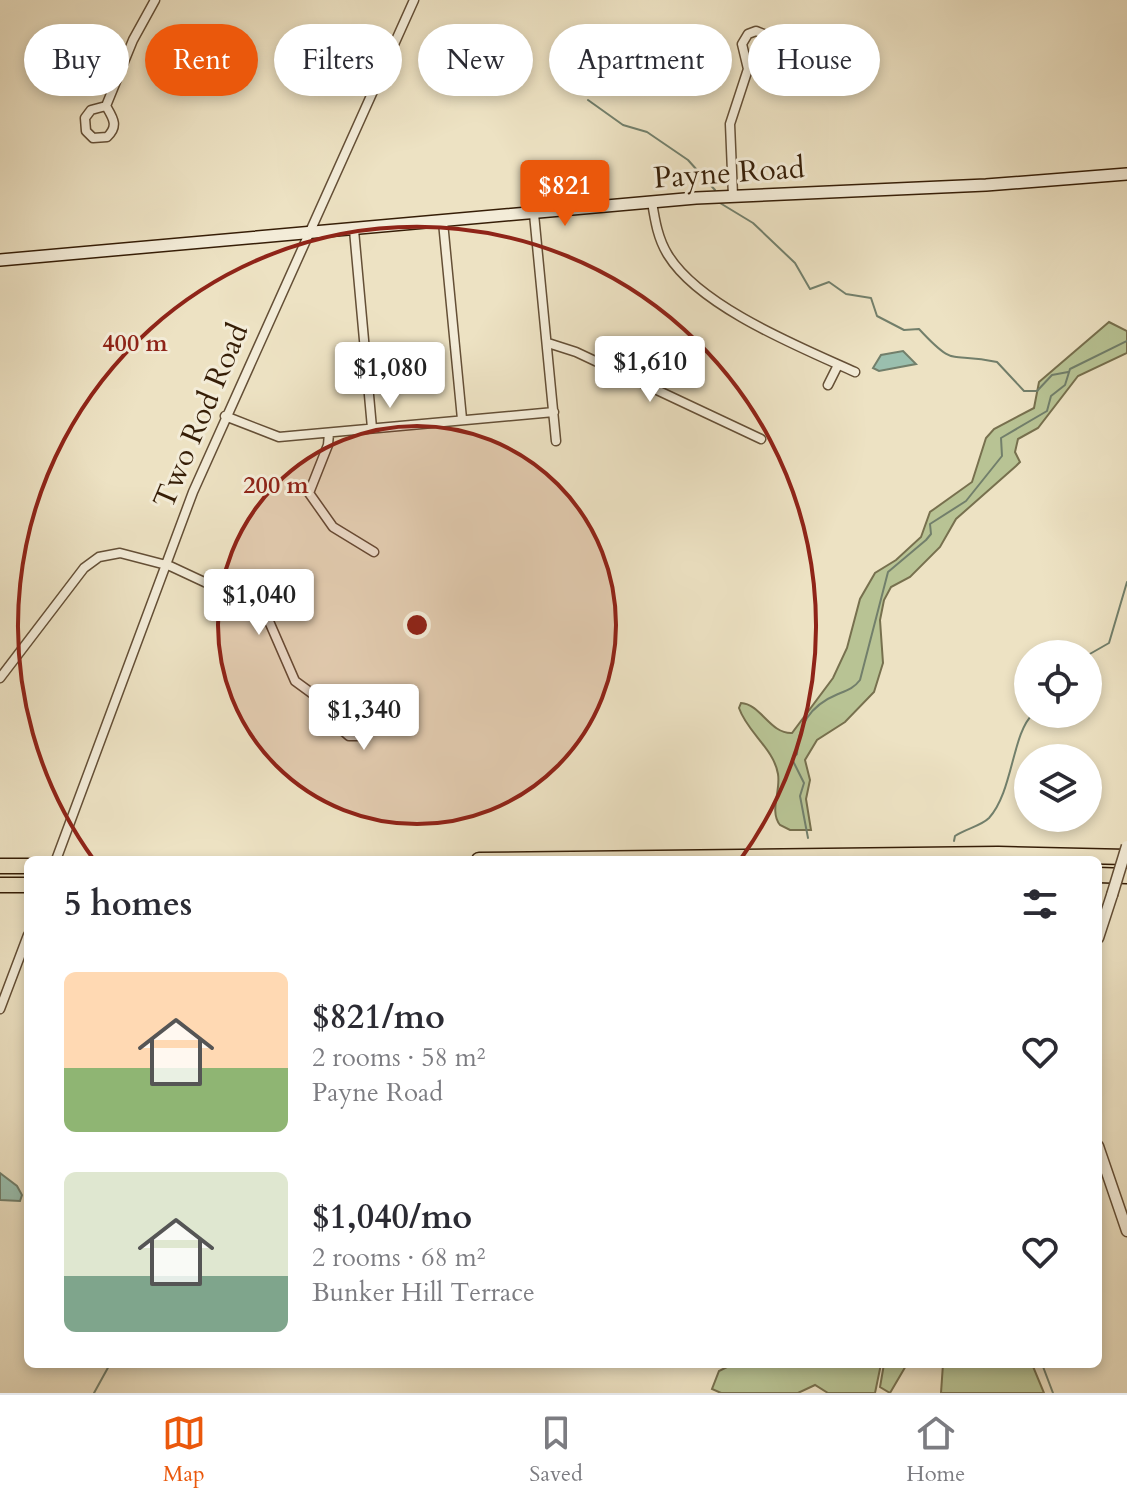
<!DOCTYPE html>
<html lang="en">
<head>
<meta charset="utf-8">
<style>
  :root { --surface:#fff; --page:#f7f7f7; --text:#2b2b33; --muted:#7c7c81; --line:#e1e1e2; --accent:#ea580c }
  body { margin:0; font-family:Cardo,serif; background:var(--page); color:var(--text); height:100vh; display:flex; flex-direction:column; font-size:30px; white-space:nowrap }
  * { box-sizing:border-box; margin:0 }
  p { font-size:26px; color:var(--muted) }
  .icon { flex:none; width:44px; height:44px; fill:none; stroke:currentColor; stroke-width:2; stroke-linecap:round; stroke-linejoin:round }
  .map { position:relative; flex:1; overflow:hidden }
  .details { position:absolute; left:24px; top:856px; width:1078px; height:512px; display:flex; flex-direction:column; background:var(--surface); border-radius:12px; box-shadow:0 4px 12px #0003 }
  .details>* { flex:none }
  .hud { position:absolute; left:24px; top:24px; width:1080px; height:72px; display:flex; gap:16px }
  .fabs { position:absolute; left:1014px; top:640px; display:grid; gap:16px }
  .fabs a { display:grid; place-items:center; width:88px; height:88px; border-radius:50%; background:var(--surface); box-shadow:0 4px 12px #0003; font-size:40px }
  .price { position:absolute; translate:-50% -68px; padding:0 18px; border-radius:8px; background:#fff; color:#222; font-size:26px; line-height:52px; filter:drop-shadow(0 2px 4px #0008) }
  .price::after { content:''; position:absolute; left:50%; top:48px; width:24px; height:18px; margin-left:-12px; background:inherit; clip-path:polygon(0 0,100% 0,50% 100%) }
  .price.current { background:var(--accent); color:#fff }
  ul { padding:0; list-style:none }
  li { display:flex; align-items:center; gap:24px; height:200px; padding:0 40px }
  li span { display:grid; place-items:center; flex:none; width:224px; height:160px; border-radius:12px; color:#555 }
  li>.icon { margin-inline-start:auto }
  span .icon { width:96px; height:96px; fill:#fffc; stroke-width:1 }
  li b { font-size:34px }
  h2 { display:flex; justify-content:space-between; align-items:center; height:96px; padding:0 40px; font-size:34px }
  .pill { padding:0 28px; border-radius:36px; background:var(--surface); box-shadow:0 4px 12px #0003; font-size:28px; line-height:72px }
  .pill.current { background:var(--accent); color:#fff }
  .dock { display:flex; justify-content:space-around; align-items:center; height:112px; border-top:2px solid var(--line); background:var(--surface); font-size:22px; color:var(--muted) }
  .dock a { display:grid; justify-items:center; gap:4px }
  .dock .current { color:var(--accent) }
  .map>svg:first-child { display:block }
  .green { fill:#b8c394; stroke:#77704e; stroke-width:2 }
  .water { fill:#9abfae; stroke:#727f6b; stroke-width:2 }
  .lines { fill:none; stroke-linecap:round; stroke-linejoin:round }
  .stream { stroke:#727f6b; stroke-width:2 }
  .minor-casing { stroke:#644f36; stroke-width:11 }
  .tertiary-casing { stroke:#644f36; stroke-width:13 }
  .secondary-casing { stroke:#361e07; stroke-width:14 }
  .motorway-casing { stroke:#361e07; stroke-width:17 }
  .minor { stroke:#f3ecd8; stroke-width:8 }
  .tertiary { stroke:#f3ecd8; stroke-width:10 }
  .secondary { stroke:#f3ecd8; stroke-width:11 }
  .motorway { stroke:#ede2c3; stroke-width:14 }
  .tertiary-bridge-casing { stroke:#644f36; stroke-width:13; stroke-linecap:butt }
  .tertiary-bridge { stroke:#f3ecd8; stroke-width:10 }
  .ring { fill:none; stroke:#8f2418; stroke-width:4 }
  .labels { text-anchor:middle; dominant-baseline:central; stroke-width:6; stroke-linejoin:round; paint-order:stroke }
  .street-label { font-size:30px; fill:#361e07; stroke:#f3ecd8 }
  .centre { fill:#8f2418; stroke:#f3ecd8; stroke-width:4 }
  .ring-label { font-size:24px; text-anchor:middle; font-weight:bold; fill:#8f2418; stroke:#f3ecd8; stroke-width:6; stroke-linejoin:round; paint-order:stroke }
</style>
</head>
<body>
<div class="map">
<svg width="1127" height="1393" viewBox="0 0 1127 1393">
  <rect width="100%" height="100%" fill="#ede2c3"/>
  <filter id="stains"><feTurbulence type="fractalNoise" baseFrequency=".0025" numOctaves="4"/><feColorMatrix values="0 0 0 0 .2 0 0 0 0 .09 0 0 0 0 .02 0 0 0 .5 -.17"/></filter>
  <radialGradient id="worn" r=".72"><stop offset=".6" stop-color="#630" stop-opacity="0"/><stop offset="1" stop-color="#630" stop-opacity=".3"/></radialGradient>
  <path class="green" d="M1109 322 1127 331V353L1078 376 1038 428 1018 439 1015 452 1020 462 1016 466 956 519 940 547 910 577 891 587 884 600 880 620 883 663 874 692 845 722 817 740 805 760 810 780 806 799 811 830H790L780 825C769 811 781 791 778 774 774 749 747 732 739 708L741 703C761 704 770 734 792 733L833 678 847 648 860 599 875 573 896 560 921 537 930 512 972 482 986 438 994 429 1034 408 1039 382Z
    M733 1364 776 1367 783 1364H881L875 1393H828L815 1385 798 1393H721L712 1389 719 1371Z
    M884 1364H907L890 1393 880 1387Z
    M943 1364H1032L1044 1393H941Z"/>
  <path class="water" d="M903 351 916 364 879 371 873 368 881 355Z
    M0 1173 17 1186 22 1195 20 1201 0 1200Z"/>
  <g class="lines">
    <path class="stream" d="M588 100 623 125 647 132 688 160 715 190
      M720 203 753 223 795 263 810 289 829 282 846 294 871 298 877 316 904 330 919 329C957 370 949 351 997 362L1024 391H1037L1052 375 1068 372
      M1088 655 1109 643 1127 582
      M808 838 800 796 804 783 792 759 797 754C798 726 809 706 838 694 848 690 854 688 860 680L888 572 926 540 931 534 930 524 966 501 1002 456 1001 438 1047 411 1051 396 1065 385 1070 369 1127 341
      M954 841 955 836C965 829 981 826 989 818 1013 792 1012 733 1033 714
      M1042 1364 1053 1393
      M94 1393 110 1364"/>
    <g class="minor-casing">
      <path id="minor" d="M756 31 769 36 772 50 768 57 748 69 742 44 748 34Z
        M106 106 133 40 155 0
        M106 106C113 118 119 126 107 137L93 138 86 131 85 118 91 110Z
        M733 196 730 124 748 69
        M652 202C655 221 658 239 668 255 700 307 800 347 855 372
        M534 214 556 441
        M443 222 462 419
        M354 230 372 428
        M548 343 576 352 761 439
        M828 385 838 365
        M225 416 279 437 554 412
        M329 433 328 445 309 493 333 527 374 552
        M0 678 84 568 99 557 120 553 170 566 245 601 268 619 295 681 336 711
        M360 708 369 717V727L361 736H349L341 729 336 711Z
        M56 860 193 492 414 0
        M0 1009 28 935"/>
    </g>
    <g class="tertiary-casing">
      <path id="tertiary" d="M1098 938 1112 895
        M1098 1146 1127 1231"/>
    </g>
    <g class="secondary-casing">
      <path id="secondary" d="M0 260 696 198 986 185 1127 174"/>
    </g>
    <g class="motorway-casing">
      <path id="motorway" d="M479 860 998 854 1127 857
        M0 866H28
        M1098 875 1127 876
        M0 885H28"/>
    </g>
    <use href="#minor" class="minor"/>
    <use href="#tertiary" class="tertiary"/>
    <use href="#secondary" class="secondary"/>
    <use href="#motorway" class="motorway"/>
    <g class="tertiary-bridge-casing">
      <path id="tertiary-bridge" d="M1112 895 1127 846"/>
    </g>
    <use href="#tertiary-bridge" class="tertiary-bridge"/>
  </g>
  <circle cx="417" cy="625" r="199" fill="#8f2418" fill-opacity=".12"/>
  <g class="ring">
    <circle cx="417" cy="625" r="199"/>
    <path d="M94 860A399 399 0 1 1 740 860"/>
  </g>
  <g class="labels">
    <g class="street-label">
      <text transform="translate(729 173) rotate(-4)">Payne Road</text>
      <text transform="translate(201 416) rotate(-67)">Two Rod Road</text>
    </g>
  </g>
  <circle cx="417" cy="625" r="12" class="centre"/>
  <g class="ring-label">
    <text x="135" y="351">400 m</text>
    <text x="276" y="493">200 m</text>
  </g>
  <rect width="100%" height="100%" filter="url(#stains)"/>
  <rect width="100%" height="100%" fill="url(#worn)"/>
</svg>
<div class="fabs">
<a><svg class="icon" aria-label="locate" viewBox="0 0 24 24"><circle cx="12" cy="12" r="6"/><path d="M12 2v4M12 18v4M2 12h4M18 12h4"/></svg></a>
<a><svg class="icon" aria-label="layers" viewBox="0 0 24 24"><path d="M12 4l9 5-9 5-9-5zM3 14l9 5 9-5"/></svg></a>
</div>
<b class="price current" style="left:565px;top:228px">$821</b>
<b class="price" style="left:650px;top:404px">$1,610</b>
<b class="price" style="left:390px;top:410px">$1,080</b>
<b class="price" style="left:259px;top:637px">$1,040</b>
<b class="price" style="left:364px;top:752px">$1,340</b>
<div class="hud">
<a class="pill">Buy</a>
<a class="pill current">Rent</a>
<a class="pill">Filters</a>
<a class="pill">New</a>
<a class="pill">Apartment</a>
<a class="pill">House</a>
</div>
<section class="details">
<h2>5 homes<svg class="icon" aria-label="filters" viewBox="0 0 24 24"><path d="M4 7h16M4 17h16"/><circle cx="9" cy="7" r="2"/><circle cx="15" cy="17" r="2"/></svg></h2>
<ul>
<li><span style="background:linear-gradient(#ffd9b3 60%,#8fb573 0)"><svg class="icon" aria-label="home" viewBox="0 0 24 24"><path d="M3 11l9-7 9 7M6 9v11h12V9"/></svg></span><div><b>$821/mo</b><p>2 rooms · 58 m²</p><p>Payne Road</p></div><svg class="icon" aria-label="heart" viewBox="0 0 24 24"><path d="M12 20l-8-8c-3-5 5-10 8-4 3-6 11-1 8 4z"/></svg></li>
<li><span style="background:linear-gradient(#dfe7d0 65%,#7fa58c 0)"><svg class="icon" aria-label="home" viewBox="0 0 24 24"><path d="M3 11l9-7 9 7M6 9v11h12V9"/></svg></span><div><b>$1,040/mo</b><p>2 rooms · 68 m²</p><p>Bunker Hill Terrace</p></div><svg class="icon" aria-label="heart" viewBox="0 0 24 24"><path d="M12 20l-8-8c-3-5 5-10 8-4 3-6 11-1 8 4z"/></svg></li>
</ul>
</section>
</div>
<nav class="dock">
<a class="current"><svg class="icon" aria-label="map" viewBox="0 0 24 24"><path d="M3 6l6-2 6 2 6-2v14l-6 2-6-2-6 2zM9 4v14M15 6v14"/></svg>Map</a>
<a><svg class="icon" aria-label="saved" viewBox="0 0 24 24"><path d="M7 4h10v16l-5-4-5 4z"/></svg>Saved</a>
<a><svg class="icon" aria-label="home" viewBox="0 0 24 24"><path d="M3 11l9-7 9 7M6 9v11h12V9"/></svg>Home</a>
</nav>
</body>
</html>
